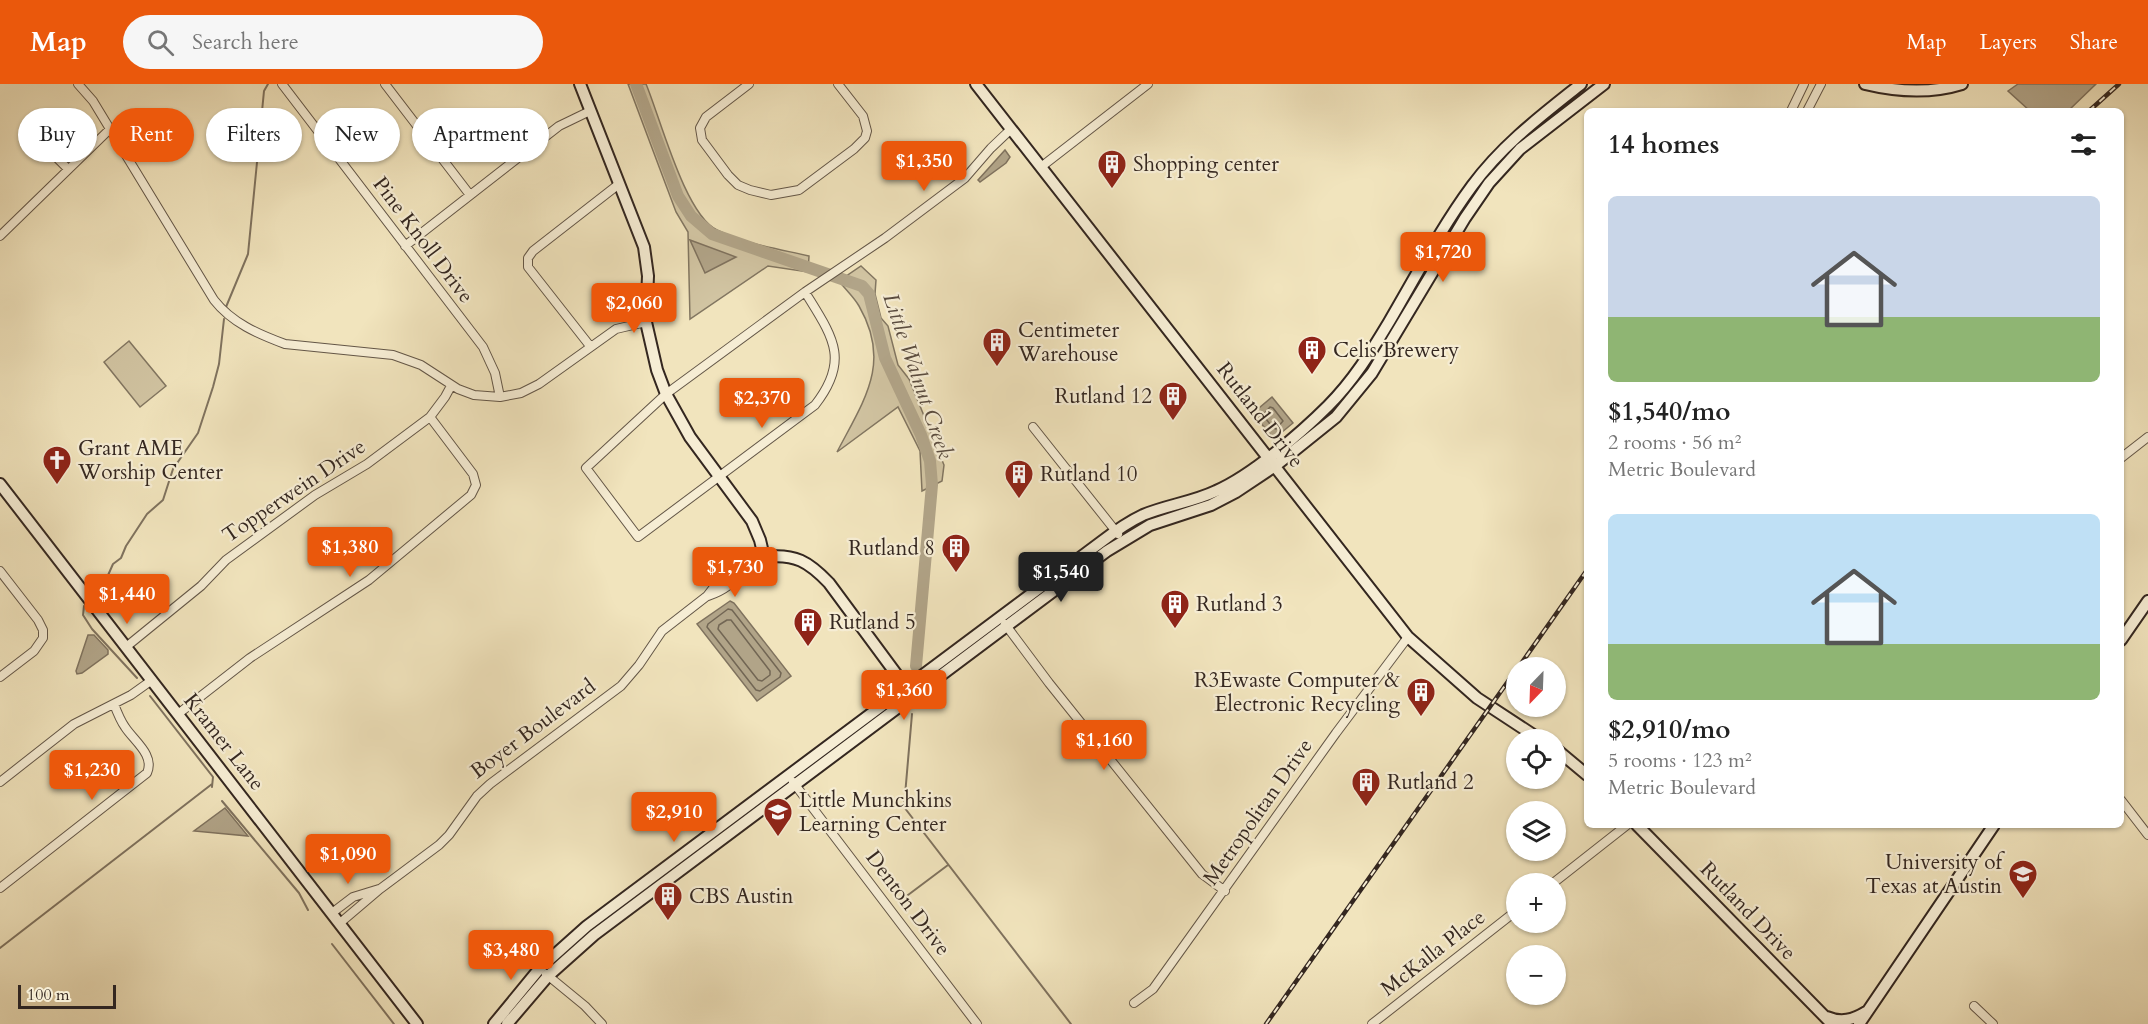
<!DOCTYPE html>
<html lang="en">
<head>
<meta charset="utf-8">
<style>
  :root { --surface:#fff; --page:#f6f6f6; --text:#222; --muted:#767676; --accent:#ea580c }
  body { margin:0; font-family:Cardo,serif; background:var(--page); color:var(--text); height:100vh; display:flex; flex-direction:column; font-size:22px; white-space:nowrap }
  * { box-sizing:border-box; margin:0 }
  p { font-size:20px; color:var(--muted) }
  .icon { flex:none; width:33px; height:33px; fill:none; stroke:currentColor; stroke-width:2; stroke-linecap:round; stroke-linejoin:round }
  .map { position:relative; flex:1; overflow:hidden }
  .panel { position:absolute; left:1584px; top:24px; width:540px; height:720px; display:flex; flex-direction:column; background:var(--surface); border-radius:9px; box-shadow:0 2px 4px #0004 }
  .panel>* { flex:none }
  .banner { position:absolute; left:18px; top:24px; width:570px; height:54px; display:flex; gap:12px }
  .needle { width:39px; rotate:203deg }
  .controls { position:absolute; left:1506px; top:573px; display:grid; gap:12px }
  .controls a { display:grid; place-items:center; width:60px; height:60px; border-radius:50%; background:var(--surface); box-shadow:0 2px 4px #0004; font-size:30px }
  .scale { position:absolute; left:18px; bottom:15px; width:98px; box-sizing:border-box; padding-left:6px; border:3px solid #342720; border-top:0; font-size:16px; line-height:21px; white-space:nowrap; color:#342720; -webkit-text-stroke:4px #f6edd4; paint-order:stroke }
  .price { position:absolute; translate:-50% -51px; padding:0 14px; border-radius:6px; background:var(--accent); color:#fff; font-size:20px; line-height:39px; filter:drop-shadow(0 2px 3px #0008) }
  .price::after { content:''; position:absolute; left:50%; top:36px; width:18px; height:14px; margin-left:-9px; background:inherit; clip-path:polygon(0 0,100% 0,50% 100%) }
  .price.selected { background:#222; color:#fff }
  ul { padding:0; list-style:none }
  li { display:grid; align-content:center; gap:12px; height:318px; padding:0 24px }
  li span { display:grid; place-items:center; height:186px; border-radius:9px; color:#555 }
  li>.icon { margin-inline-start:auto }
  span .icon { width:108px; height:108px; fill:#fffc; stroke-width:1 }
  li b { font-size:26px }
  h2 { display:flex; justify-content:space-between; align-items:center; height:72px; padding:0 24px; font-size:26px }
  .tag { padding:0 21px; border-radius:27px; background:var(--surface); box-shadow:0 2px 4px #0004; font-size:21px; line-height:54px }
  .tag.selected { background:var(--accent); color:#fff }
  header { display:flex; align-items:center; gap:36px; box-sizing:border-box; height:84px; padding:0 30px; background:var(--accent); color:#fff }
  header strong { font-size:28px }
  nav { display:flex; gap:33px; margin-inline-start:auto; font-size:21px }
  .search { width:420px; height:54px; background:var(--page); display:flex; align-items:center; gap:15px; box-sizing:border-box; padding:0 21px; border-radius:33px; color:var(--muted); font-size:22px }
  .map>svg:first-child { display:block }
  .green { fill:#d1c4a2; stroke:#827661; stroke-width:1.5 }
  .water { fill:#b1a488; stroke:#7f725e; stroke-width:1.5 }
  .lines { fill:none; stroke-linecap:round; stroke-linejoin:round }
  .shore { stroke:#726654; stroke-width:1.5 }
  .stream { stroke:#7f725e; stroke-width:2 }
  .river { stroke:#b1a488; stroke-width:12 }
  .street-casing { stroke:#635647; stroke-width:10 }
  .secondary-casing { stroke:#342720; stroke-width:14 }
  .street { stroke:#f6edd4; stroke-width:8 }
  .secondary { stroke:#f6edd4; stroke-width:10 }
  .rail-casing { stroke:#342720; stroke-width:4.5 }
  .rail { stroke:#f6edd4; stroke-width:2; stroke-dasharray:7; stroke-linecap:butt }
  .labels { text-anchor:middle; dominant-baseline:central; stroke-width:4.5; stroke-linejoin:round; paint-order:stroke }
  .poi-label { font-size:21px; fill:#342720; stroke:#f6edd4; text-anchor:start }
  .street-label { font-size:21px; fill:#342720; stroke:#f6edd4 }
  .water-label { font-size:22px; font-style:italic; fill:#5a4c3f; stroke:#f6edd4 }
</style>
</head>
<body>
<header>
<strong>Map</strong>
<div class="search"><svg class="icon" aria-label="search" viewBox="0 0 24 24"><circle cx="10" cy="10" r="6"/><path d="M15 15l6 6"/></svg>Search here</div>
<nav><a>Map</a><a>Layers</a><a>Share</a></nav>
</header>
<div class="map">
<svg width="2148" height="940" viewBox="0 0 2148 940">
  <rect width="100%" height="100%" fill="#f1e4bd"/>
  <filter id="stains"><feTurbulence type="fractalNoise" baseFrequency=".00333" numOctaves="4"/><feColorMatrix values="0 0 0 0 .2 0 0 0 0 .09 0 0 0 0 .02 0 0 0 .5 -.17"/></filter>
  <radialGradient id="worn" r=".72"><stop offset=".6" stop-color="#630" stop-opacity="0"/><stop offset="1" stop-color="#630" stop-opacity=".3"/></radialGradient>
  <path class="green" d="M628 0H646C660 33 685 131 717 146 745 160 779 165 809 172L808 188 768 182 690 235 688 148 676 128Z
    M861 182 876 196 875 210 881 234 888 242 898 281 909 295 944 381 942 397 922 407 920 367 898 323 837 368C864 316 892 279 859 222 854 213 845 205 839 197Z
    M129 257 166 302 140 323 104 278Z"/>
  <path class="water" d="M2018 0H2096L2068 27H2030L2008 7Z
    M1005 66 1010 73 1006 79 980 98 978 96Z
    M690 156 736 173 705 189Z
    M1272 313 1293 339 1275 354 1272 353 1253 329Z
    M730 517 734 519 791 592 757 617 697 540Z
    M88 551H94L108 566V570L82 589 77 590 76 587Z
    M225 724 248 752 194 747Z"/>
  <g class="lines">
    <path class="shore" d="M1270 323 1273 324 1283 337 1276 345 1273 344 1263 331Z
      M728 525 732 526 781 589 780 593 760 607 756 606 707 543 708 540Z
      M727 536H731L770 587V591L762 597 758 596 718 545 719 541Z"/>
    <path class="stream" d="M226 223 248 170 264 7 268 0
      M101 507 113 480 121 474 126 462 147 430 163 416 173 385 198 349 213 303 219 280 224 235
      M84 522 83 531 92 545 137 594
      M150 612 213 693 212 703
      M912 630 904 723 1071 940
      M222 717 299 809 308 826
      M900 817 948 781
      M332 860 394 940
      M0 864 212 700"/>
    <path class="river" d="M636 0 678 112 691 132 712 150 862 202 869 210 885 274 921 351 930 377 932 401 916 582"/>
    <g class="street-casing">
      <path id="street" d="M78 0 93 17 110 45 214 216C232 239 258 250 285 260L393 271 421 281 458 305 474 311 500 313 521 309 539 300 616 245 646 238
        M282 0 483 263 495 289 500 313
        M385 0 470 111
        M749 0 706 33 700 44 702 56 728 91 738 101 750 106 771 111 799 106 854 65 865 54 867 47 863 32 838 0
        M1791 27 1804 0
        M1807 27 1821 0
        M76 53 88 66
        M56 73 68 85
        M1041 83 1148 0
        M0 152 110 45
        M405 162 559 42 590 27
        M805 208C832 252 851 275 815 321L638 453 586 384 666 310 805 208 885 154 965 94 991 64 1011 45
        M590 262 528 183V174L533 167 619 100
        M1033 343 1118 450
        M2121 374 2148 353
        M0 487 38 536 43 546V554L34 567 0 593
        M708 512C725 506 732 500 743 486
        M1005 540 1049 599 1202 790 1225 807
        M126 563 201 502 226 476 315 411 367 380 430 333 445 313 451 302
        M178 630 250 574 369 496 471 411 476 401 473 390 430 333
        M0 698 74 640 131 611 152 596
        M793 698 977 940
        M2121 716 2148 751
        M1552 800 1627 741
        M0 804 147 689C155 671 134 657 125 643 120 636 117 628 114 620
        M332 829 353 813 379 805
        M340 839 380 805 439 761 449 751 477 712 490 700 621 602 639 581 662 547 707 512 717 499 727 491 743 486 764 473
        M546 890 585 922 602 940
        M1134 919 1153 905 1336 649 1408 553
        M1974 922 1993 940
        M1372 940 1516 827"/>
    </g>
    <g class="secondary-casing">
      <path id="secondary" d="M580 0 644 163 648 192 646 238 657 286 666 310 690 353 752 437 760 456 764 473C795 469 809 478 829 499L911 610
        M976 0 1408 553 1477 614 1541 656
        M1865 0C1898 8 1930 10 1962 0
        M0 400 417 940
        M2121 556 2148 517
        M1556 665 1587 691
        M1637 741 1832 940
        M1827 933C1841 939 1853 936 1866 928
        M494 940 540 884 587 842 1101 458C1114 448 1128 438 1143 431 1167 421 1193 418 1216 407 1251 392 1301 349 1328 322 1353 297 1371 268 1389 238 1416 192 1441 144 1472 102 1502 61 1542 31 1581 0
        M507 940 548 892 594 851 1107 467 1150 441 1211 421 1236 408 1275 382 1336 333 1372 289 1465 134 1489 99 1520 65 1604 0
        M1859 940 1994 741"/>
    </g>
    <use href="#street" class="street"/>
    <use href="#secondary" class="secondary"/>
    <g class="rail-casing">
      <path id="rail" d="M2089 27 2119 0
        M1518 584 1587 486
        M1266 940 1516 586"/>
    </g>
    <use href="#rail" class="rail"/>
  </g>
  <defs>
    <g id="building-pin" transform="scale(1.5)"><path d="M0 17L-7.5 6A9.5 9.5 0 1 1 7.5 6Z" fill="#8f2418" stroke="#f6edd4"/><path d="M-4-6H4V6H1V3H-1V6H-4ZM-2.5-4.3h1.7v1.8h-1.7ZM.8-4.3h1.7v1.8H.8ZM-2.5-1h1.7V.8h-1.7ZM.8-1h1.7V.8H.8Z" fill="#fff"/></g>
    <g id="church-pin" transform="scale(1.5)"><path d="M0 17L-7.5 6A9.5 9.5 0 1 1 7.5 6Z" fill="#8f2418" stroke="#f6edd4"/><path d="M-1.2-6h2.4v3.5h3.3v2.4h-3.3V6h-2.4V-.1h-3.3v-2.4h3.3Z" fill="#fff"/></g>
    <g id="school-pin" transform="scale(1.5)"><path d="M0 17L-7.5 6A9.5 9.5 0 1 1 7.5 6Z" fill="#8f2418" stroke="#f6edd4"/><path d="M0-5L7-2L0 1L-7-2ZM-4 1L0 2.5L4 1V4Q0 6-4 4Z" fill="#fff"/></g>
    <g id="university-pin" transform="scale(1.5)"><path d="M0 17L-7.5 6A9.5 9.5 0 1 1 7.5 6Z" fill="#8f2418" stroke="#f6edd4"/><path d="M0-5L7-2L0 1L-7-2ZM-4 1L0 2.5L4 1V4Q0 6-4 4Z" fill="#fff"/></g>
  </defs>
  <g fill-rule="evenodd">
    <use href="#building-pin" x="1112" y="80"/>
    <use href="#building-pin" x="997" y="258"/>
    <use href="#building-pin" x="1312" y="266"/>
    <use href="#building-pin" x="1173" y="312"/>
    <use href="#church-pin" x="57" y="376"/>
    <use href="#building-pin" x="1019" y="390"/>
    <use href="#building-pin" x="956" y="464"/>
    <use href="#building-pin" x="1175" y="520"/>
    <use href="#building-pin" x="808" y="538"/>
    <use href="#building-pin" x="1421" y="608"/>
    <use href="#building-pin" x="1366" y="698"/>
    <use href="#school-pin" x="778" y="728"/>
    <use href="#university-pin" x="2023" y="790"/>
    <use href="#building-pin" x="668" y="812"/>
  </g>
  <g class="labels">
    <g class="poi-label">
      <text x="1133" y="80">Shopping center</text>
      <text x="1018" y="246">Centimeter<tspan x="1018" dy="24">Warehouse</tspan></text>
      <text x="1333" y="266">Celis Brewery</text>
      <text x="1152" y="312" text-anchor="end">Rutland 12</text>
      <text x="78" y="364">Grant AME<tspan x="78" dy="24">Worship Center</tspan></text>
      <text x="1040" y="390">Rutland 10</text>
      <text x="935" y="464" text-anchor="end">Rutland 8</text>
      <text x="1196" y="520">Rutland 3</text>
      <text x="829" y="538">Rutland 5</text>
      <text x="1400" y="596" text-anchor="end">R3Ewaste Computer &amp;<tspan x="1400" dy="24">Electronic Recycling</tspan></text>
      <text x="1387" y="698">Rutland 2</text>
      <text x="799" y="716">Little Munchkins<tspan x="799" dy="24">Learning Center</tspan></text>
      <text x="2002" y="778" text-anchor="end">University of<tspan x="2002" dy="24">Texas at Austin</tspan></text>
      <text x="689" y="812">CBS Austin</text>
    </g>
    <g class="street-label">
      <text transform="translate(423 156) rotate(53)">Pine Knoll Drive</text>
      <text transform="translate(1260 331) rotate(52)">Rutland Drive</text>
      <text transform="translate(294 407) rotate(-34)">Topperwein Drive</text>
      <text transform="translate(533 645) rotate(-37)">Boyer Boulevard</text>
      <text transform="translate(224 658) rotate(52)">Kramer Lane</text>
      <text transform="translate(1258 728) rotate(-55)">Metropolitan Drive</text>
      <text transform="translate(908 819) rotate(53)">Denton Drive</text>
      <text transform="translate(1748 827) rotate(46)">Rutland Drive</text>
      <text transform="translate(1433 869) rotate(-38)">McKalla Place</text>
    </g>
    <g class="water-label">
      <text transform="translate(918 292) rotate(71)">Little Walnut Creek</text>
    </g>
  </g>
  <rect width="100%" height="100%" filter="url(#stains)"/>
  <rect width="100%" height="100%" fill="url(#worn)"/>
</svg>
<div class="controls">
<a><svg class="needle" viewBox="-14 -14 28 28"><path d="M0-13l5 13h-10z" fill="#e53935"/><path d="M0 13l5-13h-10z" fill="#767676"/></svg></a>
<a><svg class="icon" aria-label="locate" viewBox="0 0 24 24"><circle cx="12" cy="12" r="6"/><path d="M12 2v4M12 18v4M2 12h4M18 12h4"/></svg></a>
<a><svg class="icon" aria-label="layers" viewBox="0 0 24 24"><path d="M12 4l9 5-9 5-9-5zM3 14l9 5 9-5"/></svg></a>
<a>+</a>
<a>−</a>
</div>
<div class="scale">100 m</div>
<b class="price" style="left:924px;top:108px">$1,350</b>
<b class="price" style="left:1443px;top:199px">$1,720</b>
<b class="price" style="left:634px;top:250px">$2,060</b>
<b class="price" style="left:762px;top:345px">$2,370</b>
<b class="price" style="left:350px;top:494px">$1,380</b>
<b class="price" style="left:735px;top:514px">$1,730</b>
<b class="price selected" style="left:1061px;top:519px">$1,540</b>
<b class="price" style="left:127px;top:541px">$1,440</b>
<b class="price" style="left:904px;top:637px">$1,360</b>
<b class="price" style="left:1104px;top:687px">$1,160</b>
<b class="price" style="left:92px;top:717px">$1,230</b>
<b class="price" style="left:674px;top:759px">$2,910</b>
<b class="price" style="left:348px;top:801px">$1,090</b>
<b class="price" style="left:511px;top:897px">$3,480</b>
<div class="banner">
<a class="tag">Buy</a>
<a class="tag selected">Rent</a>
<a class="tag">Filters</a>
<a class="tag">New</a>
<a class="tag">Apartment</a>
</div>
<section class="panel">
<h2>14 homes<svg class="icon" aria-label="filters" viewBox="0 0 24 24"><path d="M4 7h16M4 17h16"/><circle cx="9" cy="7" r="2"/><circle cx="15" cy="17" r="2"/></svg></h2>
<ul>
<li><span style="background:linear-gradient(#c9d6e8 65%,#8fb573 0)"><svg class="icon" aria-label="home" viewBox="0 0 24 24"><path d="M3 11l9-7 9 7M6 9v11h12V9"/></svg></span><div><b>$1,540/mo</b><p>2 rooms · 56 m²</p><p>Metric Boulevard</p></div></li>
<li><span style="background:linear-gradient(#bfe0f5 70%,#8fb573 0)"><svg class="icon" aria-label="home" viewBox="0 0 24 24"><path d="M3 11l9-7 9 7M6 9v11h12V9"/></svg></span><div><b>$2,910/mo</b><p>5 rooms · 123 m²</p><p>Metric Boulevard</p></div></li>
</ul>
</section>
</div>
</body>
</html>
